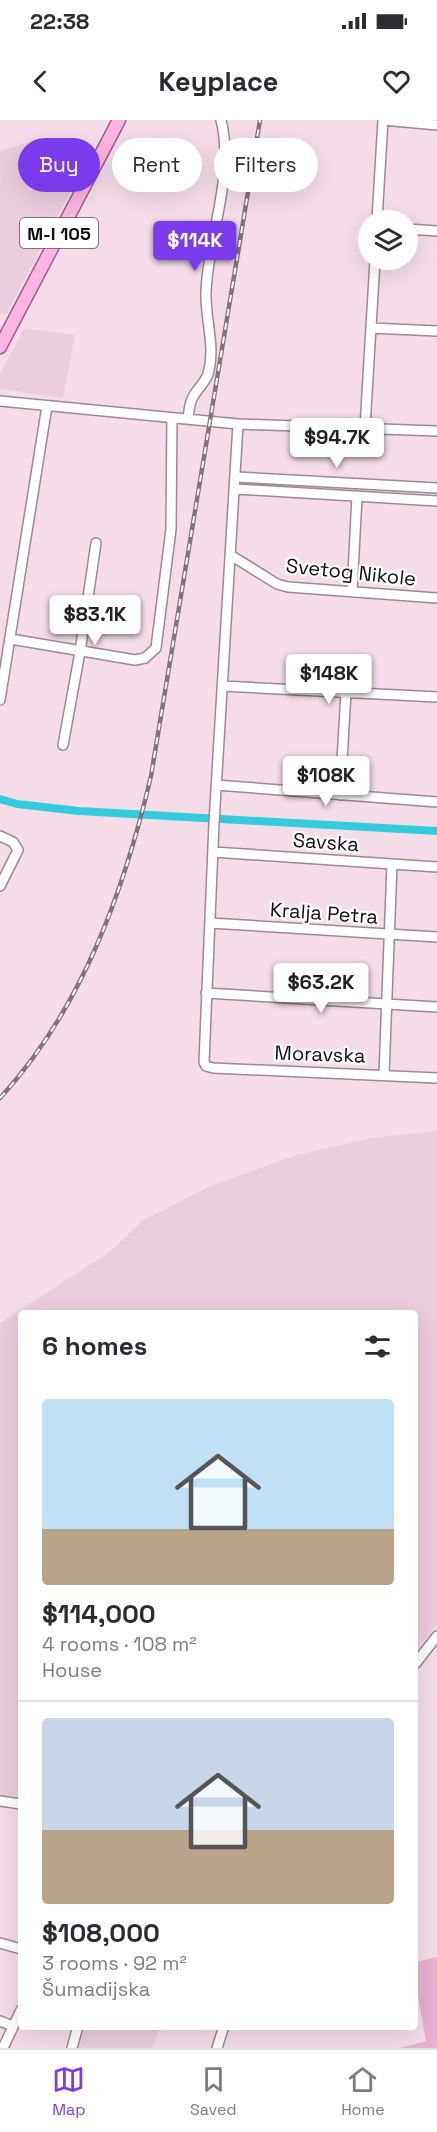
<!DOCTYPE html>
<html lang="en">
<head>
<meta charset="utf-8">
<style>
  :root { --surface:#fff; --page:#f7f7f7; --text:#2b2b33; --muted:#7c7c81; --line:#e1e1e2; --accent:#7c3aed }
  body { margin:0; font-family:"Space Grotesk",sans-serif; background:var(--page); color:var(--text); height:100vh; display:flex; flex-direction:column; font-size:22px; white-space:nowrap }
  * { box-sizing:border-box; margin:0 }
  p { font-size:20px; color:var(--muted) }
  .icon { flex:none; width:33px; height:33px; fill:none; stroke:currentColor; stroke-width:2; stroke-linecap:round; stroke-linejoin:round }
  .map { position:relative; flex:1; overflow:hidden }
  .details { position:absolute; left:18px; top:1190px; width:400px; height:720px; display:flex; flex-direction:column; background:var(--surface); border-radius:6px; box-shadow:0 6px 24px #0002 }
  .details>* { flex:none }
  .top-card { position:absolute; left:18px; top:18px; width:402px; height:54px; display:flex; gap:12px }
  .tools { position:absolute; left:358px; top:90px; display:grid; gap:12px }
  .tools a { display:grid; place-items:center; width:60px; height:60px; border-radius:50%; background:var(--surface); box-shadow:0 6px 24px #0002; font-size:30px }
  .price { position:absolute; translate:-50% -51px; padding:0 14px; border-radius:6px; background:#fff; color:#222; font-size:20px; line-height:39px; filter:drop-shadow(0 2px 3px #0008) }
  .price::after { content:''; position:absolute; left:50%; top:36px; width:18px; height:14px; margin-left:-9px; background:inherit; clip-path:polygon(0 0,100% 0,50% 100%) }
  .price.selected { background:var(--accent); color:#fff }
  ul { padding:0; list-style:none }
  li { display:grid; align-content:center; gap:12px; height:318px; padding:0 24px }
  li+li { border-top:2px solid var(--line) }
  li span { display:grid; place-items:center; height:186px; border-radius:6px; color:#555 }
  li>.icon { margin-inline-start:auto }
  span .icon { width:108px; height:108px; fill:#fffc; stroke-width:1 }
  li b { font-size:26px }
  h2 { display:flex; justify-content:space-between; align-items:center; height:72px; padding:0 24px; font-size:26px }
  .tag { padding:0 21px; border-radius:27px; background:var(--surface); box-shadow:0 6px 24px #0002; font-size:21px; line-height:54px }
  .tag.selected { background:var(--accent); color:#fff }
  .status { display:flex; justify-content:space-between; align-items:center; height:42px; padding:0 30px; background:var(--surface); direction:ltr }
  .status svg { height:16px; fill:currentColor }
  header { display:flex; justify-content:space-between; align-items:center; height:78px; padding:0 24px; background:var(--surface); font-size:27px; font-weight:600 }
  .tabs { display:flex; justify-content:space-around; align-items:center; height:84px; border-top:2px solid var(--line); background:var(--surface); font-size:16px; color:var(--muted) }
  .tabs a { display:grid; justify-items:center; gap:3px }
  .tabs .selected { color:var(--accent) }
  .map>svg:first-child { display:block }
  .built { fill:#ebcddd }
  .green { fill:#e9b0d0 }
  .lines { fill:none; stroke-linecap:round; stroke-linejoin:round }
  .canal { stroke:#34ccdc; stroke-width:8 }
  .minor-casing { stroke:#9d8894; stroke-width:12 }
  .major-casing { stroke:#a7598a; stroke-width:15 }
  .minor { stroke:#fff; stroke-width:9 }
  .major { stroke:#fbb5e0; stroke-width:12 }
  .rail-casing { stroke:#83747c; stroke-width:4.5 }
  .rail { stroke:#fff; stroke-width:2; stroke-dasharray:7; stroke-linecap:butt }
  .labels { text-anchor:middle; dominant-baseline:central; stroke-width:4.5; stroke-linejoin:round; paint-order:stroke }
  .shield { fill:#fff; stroke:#585456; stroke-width:1.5 }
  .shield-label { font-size:18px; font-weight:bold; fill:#110a0e }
  .street-label { font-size:20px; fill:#110a0e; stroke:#fff }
</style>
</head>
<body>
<div class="status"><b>22:38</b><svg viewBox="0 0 49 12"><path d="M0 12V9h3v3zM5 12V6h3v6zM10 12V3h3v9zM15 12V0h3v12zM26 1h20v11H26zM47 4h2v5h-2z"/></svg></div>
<header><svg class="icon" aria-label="back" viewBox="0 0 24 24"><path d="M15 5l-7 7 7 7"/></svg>Keyplace<svg class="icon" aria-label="heart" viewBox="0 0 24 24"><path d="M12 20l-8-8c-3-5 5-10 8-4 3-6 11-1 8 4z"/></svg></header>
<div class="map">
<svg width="437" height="1928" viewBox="0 0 437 1928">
  <rect width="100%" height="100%" fill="#f4dde9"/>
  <path class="built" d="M30 22 31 70 76 62 6 194 0 193V31Z
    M24 208 75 215 63 278 0 269V254Z
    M437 1011V1504L416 1531V1192H21V1677L0 1675V1203L111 1131 142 1101 208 1067 293 1036 371 1018Z
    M84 1907H160L152 1928H77Z"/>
  <path class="green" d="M437 1837V1928H400L426 1921 416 1865V1842Z"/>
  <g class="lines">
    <path class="canal" d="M0 679 17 684 79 691 437 711"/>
    <g class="minor-casing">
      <path id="minor" d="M383 0 437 5
        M377 100 383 0
        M408 109 437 111
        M371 208 437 211
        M0 281 238 304 437 311
        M188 299C189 292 189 283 193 277 197 269 205 263 208 254 216 226 205 200 206 172 208 116 235 56 221 0
        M238 304 214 703 204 942 206 946 213 948 437 958
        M365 307 375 140
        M236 357 437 368
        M236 369 437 381
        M232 436 277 464 288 467 437 478
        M352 472 357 376
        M11 519 135 540 145 538 156 528 171 409 172 298
        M222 566 437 577
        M0 580 47 286
        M63 625 80 532 96 423
        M216 665 437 682
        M340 675 346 572
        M0 716 13 722 18 730 0 766
        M213 732 437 747
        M210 803 437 817
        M206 873 437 887
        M384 955 392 744
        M416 1543 437 1516
        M0 1681 21 1684
        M0 1823 21 1829
        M0 1901 13 1906
        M3 1928 21 1890
        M72 1928 78 1906
        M217 1928 224 1906"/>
    </g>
    <g class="major-casing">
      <path id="major" d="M0 227 119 0"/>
    </g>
    <use href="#minor" class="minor"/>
    <use href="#major" class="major"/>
    <g class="rail-casing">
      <path id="rail" d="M0 978C82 889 124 771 151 656L260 0"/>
    </g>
    <use href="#rail" class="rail"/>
  </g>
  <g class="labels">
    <rect class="shield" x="20" y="98" width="78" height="30" rx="4.5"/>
    <g class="shield-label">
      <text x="59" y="113">M-I 105</text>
    </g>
    <g class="street-label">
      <text transform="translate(351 452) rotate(6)">Svetog Nikole</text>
      <text transform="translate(326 722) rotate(4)">Savska</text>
      <text transform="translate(324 793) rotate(4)">Kralja Petra</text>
      <text transform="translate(320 934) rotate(2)">Moravska</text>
    </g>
  </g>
</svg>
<div class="tools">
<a><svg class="icon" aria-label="layers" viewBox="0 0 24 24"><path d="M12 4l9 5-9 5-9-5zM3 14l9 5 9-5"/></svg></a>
</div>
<b class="price selected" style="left:195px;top:152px">$114K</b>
<b class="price" style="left:337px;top:349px">$94.7K</b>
<b class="price" style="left:95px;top:526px">$83.1K</b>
<b class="price" style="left:329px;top:585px">$148K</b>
<b class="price" style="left:326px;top:687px">$108K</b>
<b class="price" style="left:321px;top:894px">$63.2K</b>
<div class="top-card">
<a class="tag selected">Buy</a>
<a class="tag">Rent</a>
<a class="tag">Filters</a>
</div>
<section class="details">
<h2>6 homes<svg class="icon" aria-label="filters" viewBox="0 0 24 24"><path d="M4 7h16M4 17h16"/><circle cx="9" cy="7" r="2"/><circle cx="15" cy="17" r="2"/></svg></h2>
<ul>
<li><span style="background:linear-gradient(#bfe0f5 70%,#b9a48a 0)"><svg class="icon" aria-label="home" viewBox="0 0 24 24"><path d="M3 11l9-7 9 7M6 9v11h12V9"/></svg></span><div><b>$114,000</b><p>4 rooms · 108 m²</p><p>House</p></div></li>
<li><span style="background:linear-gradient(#c9d6e8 60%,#b9a48a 0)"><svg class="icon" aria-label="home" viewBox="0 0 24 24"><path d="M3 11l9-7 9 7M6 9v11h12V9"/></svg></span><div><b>$108,000</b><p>3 rooms · 92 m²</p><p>Šumadijska</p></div></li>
</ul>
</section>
</div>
<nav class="tabs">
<a class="selected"><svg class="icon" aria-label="map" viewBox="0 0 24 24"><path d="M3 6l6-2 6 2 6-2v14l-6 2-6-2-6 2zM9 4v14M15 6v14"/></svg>Map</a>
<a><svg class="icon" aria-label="saved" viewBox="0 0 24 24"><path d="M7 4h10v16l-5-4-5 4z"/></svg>Saved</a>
<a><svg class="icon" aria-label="home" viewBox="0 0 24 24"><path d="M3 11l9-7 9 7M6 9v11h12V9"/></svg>Home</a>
</nav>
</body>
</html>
